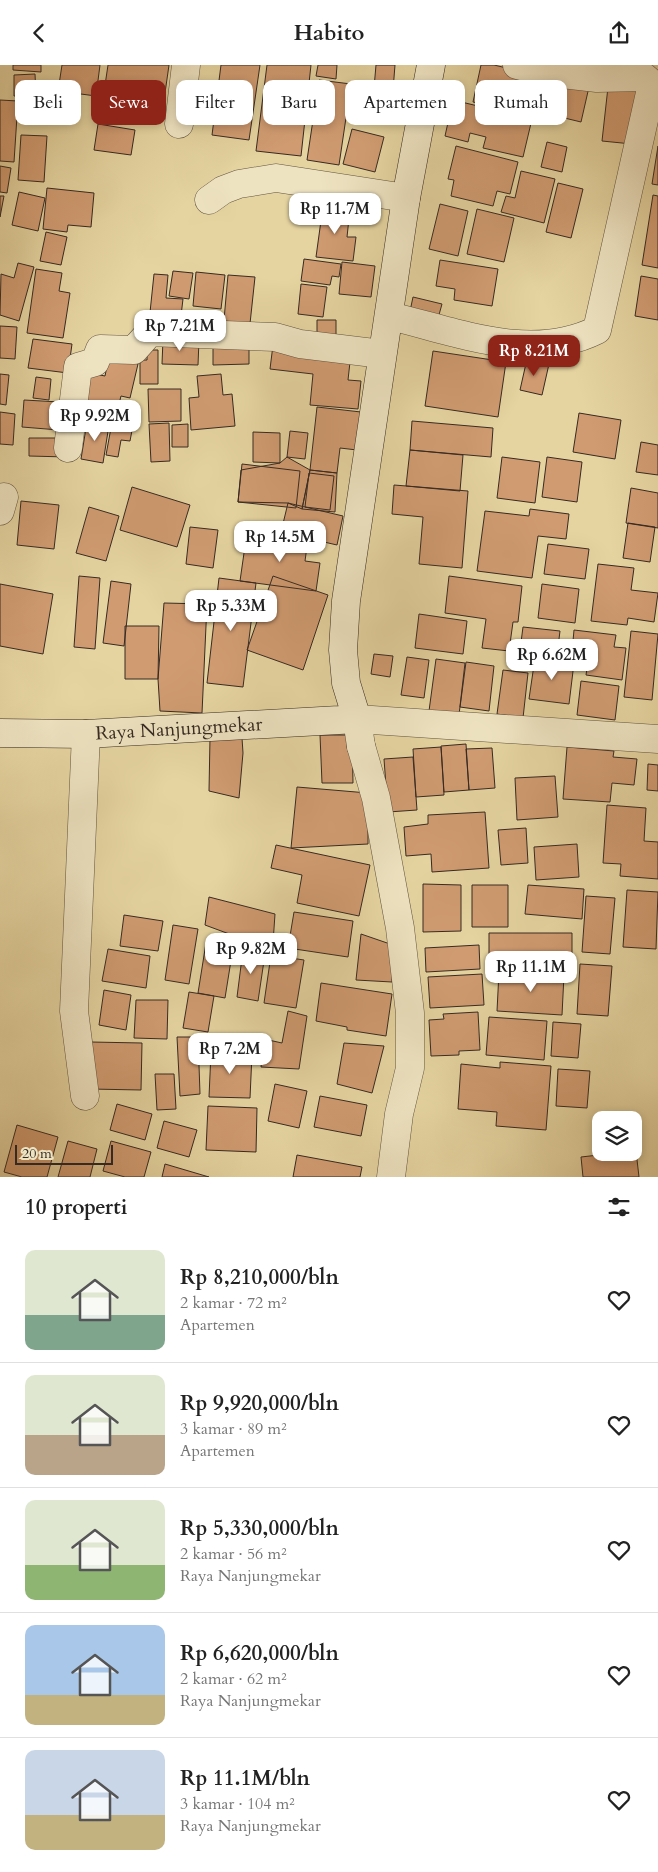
<!DOCTYPE html>
<html lang="id">
<head>
<meta charset="utf-8">
<style>
  :root { --surface:#fff; --page:#f6f6f6; --text:#222; --muted:#767676; --line:#e0e0e0; --accent:#8f2418 }
  body { margin:0; font-family:Cardo,serif; background:var(--page); color:var(--text); height:100vh; display:flex; flex-direction:column; font-size:19px; white-space:nowrap }
  * { box-sizing:border-box; margin:0 }
  p { font-size:16px; color:var(--muted) }
  .icon { flex:none; width:28px; height:28px; fill:none; stroke:currentColor; stroke-width:2; stroke-linecap:round; stroke-linejoin:round }
  .map { position:relative; height:1112px; overflow:hidden }
  .sheet { display:flex; flex-direction:column; background:var(--surface); flex:1 }
  .sheet>* { flex:none }
  .hud { position:absolute; left:15px; top:15px; width:629px; height:45px; display:flex; gap:10px }
  .tools { position:absolute; left:592px; top:1046px; display:grid; gap:10px }
  .tools a { display:grid; place-items:center; width:50px; height:50px; border-radius:10px; background:var(--surface); box-shadow:0 2px 8px #0003; font-size:25px }
  .scale { position:absolute; left:15px; bottom:12px; width:98px; box-sizing:border-box; padding-left:5px; border:2px solid #362a23; border-top:0; font-size:14px; line-height:18px; white-space:nowrap; color:#362a23; -webkit-text-stroke:4px #eee3c1; paint-order:stroke }
  .price { position:absolute; translate:-50% -42px; padding:0 11px; border-radius:10px; background:#fff; color:#222; font-size:16px; line-height:32px; filter:drop-shadow(0 1px 2px #0008) }
  .price::after { content:''; position:absolute; left:50%; top:30px; width:15px; height:11px; margin-left:-8px; background:inherit; clip-path:polygon(0 0,100% 0,50% 100%) }
  .price.current { background:var(--accent); color:#fff }
  ul { padding:0; list-style:none }
  li { display:flex; align-items:center; gap:15px; height:125px; padding:0 25px }
  li+li { border-top:1px solid var(--line) }
  li span { display:grid; place-items:center; flex:none; width:140px; height:100px; border-radius:10px; color:#555 }
  li>.icon { margin-inline-start:auto }
  span .icon { width:60px; height:60px; fill:#fffc; stroke-width:1 }
  li b { font-size:21px }
  h2 { display:flex; justify-content:space-between; align-items:center; height:60px; padding:0 25px; font-size:21px }
  .pill { padding:0 18px; border-radius:10px; background:var(--surface); box-shadow:0 2px 8px #0003; font-size:18px; line-height:45px }
  .pill.current { background:var(--accent); color:#fff }
  header { display:flex; justify-content:space-between; align-items:center; height:65px; padding:0 25px; background:var(--surface); font-size:22px; font-weight:600 }
  .map>svg:first-child { display:block }
  .building { fill:#d09b71; stroke:#362a23 }
  .lines { fill:none; stroke-linecap:round; stroke-linejoin:round }
  .minor-casing { stroke:#625442; stroke-width:29 }
  .tertiary-casing { stroke:#625442; stroke-width:29 }
  .secondary-casing { stroke:#362a23; stroke-width:29 }
  .minor { stroke:#eee3c1; stroke-width:28 }
  .tertiary { stroke:#eee3c1; stroke-width:28 }
  .secondary { stroke:#eee3c1; stroke-width:28 }
  .labels { text-anchor:middle; dominant-baseline:central; stroke-width:4; stroke-linejoin:round; paint-order:stroke }
  .street-label { font-size:19px; fill:#362a23; stroke:#eee3c1 }
</style>
</head>
<body>
<header><svg class="icon" aria-label="back" viewBox="0 0 24 24"><path d="M15 5l-7 7 7 7"/></svg>Habito<svg class="icon" aria-label="share" viewBox="0 0 24 24"><path d="M12 15V3M7 8l5-5 5 5M5 13v7h14v-7"/></svg></header>
<div class="map">
<svg width="658" height="1112" viewBox="0 0 658 1112">
  <rect width="100%" height="100%" fill="#e5d4a0"/>
  <filter id="stains"><feTurbulence type="fractalNoise" baseFrequency=".004" numOctaves="4"/><feColorMatrix values="0 0 0 0 .2 0 0 0 0 .09 0 0 0 0 .02 0 0 0 .5 -.17"/></filter>
  <radialGradient id="worn" r=".72"><stop offset=".6" stop-color="#630" stop-opacity="0"/><stop offset="1" stop-color="#630" stop-opacity=".3"/></radialGradient>
  <path class="building" d="M13 0H41V7L13 5Z
    M62 0H100L96 31 58 26Z
    M108 0H169L164 35 104 27Z
    M221 0H260L249 75 212 70Z
    M267 0H311L301 91 256 86Z
    M318 0H337L336 14 316 11Z
    M376 0H395L393 25 374 23Z
    M481 0H494L536 10 527 49 473 37Z
    M35 9 36 30 14 31V10Z
    M552 13 589 22 581 57 544 48Z
    M319 15 351 19 339 100 307 95Z
    M608 22 638 26 632 79 602 76Z
    M355 27 374 29 371 58 352 55Z
    M0 35 18 36 14 97 0 96Z
    M453 35 532 54 523 92 483 83 486 72 470 68 468 77 445 71Z
    M98 59 135 65 131 90 94 85Z
    M352 64 384 72 375 107 343 99Z
    M21 70 47 71 44 117 18 115Z
    M547 77 567 82 562 107 541 102Z
    M456 81 518 97 510 129 497 126 493 141 451 131 454 115 448 114Z
    M658 81V120L652 119Z
    M0 101 11 103 7 128 0 127Z
    M521 106 555 114 544 158 501 147 506 131 515 133Z
    M558 118 583 124 571 173 546 167Z
    M47 123 94 128 91 162 68 160 67 167 43 164Z
    M19 127 45 133 38 166 12 160Z
    M653 130 658 131V203L642 200Z
    M0 131H4L0 152Z
    M440 139 468 146 458 191 429 184Z
    M323 141 350 144 347 172H356L353 196 316 192Z
    M477 144 514 153 504 197 467 189Z
    M46 167 67 172 61 200 40 196Z
    M304 194 341 199 339 212 332 211 330 220 301 216Z
    M440 195 498 204 492 241 454 235 455 224 436 221Z
    M342 197 375 201 371 232 339 229Z
    M18 198 34 202 19 256 0 250 1 209 14 213Z
    M36 204 62 208 59 226 70 228 63 273 27 268Z
    M173 206 193 208 189 234 169 231Z
    M196 207 225 210 221 244 193 241Z
    M154 209 168 210 166 233 183 234 180 259 149 257Z
    M228 210 255 212 249 268 223 266Z
    M641 211 658 214V255L635 251Z
    M301 219 327 222 323 252 298 249Z
    M413 232 442 239 437 257 409 251Z
    M317 255H336V276L317 277Z
    M0 261 17 262 15 294 0 293Z
    M33 274 72 279 68 308 28 303Z
    M163 274 199 275 198 300 162 299Z
    M249 274V299L213 300V275Z
    M273 280 351 288 348 315 361 316 358 344 310 340 313 309 270 304Z
    M147 285H158V319H140V295H147Z
    M433 286 506 297 498 352 425 341Z
    M109 291 138 299 130 333 121 331 117 347 83 338 90 308 105 311Z
    M527 294 549 299 542 330 520 325Z
    M0 309 9 310 6 340 0 339Z
    M221 309 223 330 232 329 235 361 191 365 189 333 199 332 197 311Z
    M36 312 51 314 49 335 33 333Z
    M148 324H181V356L149 357Z
    M24 335 60 337 59 365 22 362Z
    M317 342 361 347 357 385 340 383 337 408 310 405Z
    M0 347 15 349 13 380 0 379Z
    M579 348 621 355 615 394 573 387Z
    M113 352 134 355 130 376 121 375 118 392 106 390Z
    M412 356 493 363 491 392 410 385Z
    M87 357 109 360 103 398 81 394Z
    M169 358 170 396 151 397 149 359Z
    M188 359V382H172V360Z
    M290 366 308 368 305 394 287 392Z
    M253 367 280 368V398L253 397Z
    M29 373H67V392L29 391Z
    M641 377 658 380V410L636 407Z
    M410 385 463 390 460 426 406 421Z
    M287 392 310 405 302 444 288 438 238 437 241 405 280 398Z
    M502 392 540 397 535 438 497 433Z
    M547 392 582 397 577 437 542 432Z
    M242 399 300 406 296 443 238 437Z
    M310 405 337 408 335 447 302 444Z
    M309 408 334 411 330 445 305 442Z
    M394 420 468 426 462 503 419 499 423 452 392 449Z
    M132 422 190 440 177 482 120 465Z
    M631 423 658 428V463L626 458Z
    M21 436 59 440 54 484 17 480Z
    M288 438 343 451 337 480 281 467Z
    M89 442 119 451 106 496 76 488Z
    M530 444 569 449 566 474 538 471 532 513 477 506 485 446 529 451Z
    M628 458 655 462 650 497 623 493Z
    M190 462 218 465 213 503 186 499Z
    M256 467 308 474 305 496 320 498 316 526 240 516 245 481 254 486Z
    M548 479 589 484 585 514 544 509Z
    M598 499 634 503 631 525 658 528 654 557 628 553 627 560 591 556Z
    M79 511 100 513 95 584 74 582Z
    M273 511 328 530 303 605 247 585Z
    M449 511 522 521 518 557H513L509 586 482 583 486 554 445 548Z
    M219 513 256 518 243 622 207 618Z
    M111 516 131 519 124 581 103 578Z
    M0 519 53 529 43 589 0 581Z
    M542 519 579 524 575 558 538 553Z
    M164 538 207 539 202 648 160 646 158 614Z
    M419 549 467 556 463 589 415 583Z
    M125 561H159L158 614H125Z
    M523 562 560 566 557 590 520 585Z
    M574 565 616 570 614 582 626 583 622 615 586 610 589 589 572 587Z
    M631 566 658 569 652 635 624 632Z
    M374 589 393 591 390 612 371 609Z
    M407 592 429 595 424 633 401 630Z
    M535 593 574 598 569 639 529 634Z
    M436 594 465 598 459 650 429 646Z
    M466 597 494 601 489 646 460 642Z
    M503 605 528 608 523 653 497 649Z
    M581 616 619 621 615 655 577 650Z
    M320 670H352L353 718H322Z
    M210 673H242L243 688 239 733 209 726Z
    M466 679 469 725 444 727 441 681Z
    M441 682 444 730 416 732 413 684Z
    M567 682 614 686 613 692 637 694 634 720 612 718 610 737 563 734Z
    M492 683 495 723 469 725 466 684Z
    M413 692 417 745 388 747 384 694Z
    M648 699 658 700V726L647 725Z
    M555 711 558 752 517 755 515 713Z
    M297 722 368 728V779L291 783Z
    M607 740 646 743 644 776 658 777V814L620 811 621 799 603 798Z
    M485 747 489 803 432 807 431 789 406 791 404 762 428 759V750Z
    M526 763 528 798 501 800 498 765Z
    M577 779 579 812 536 815 534 782Z
    M276 780 370 800 359 851 297 838 302 810 271 803Z
    M423 819 461 820V866L423 867Z
    M472 820H508V862H472Z
    M528 820 584 824 582 854 525 849Z
    M627 825 658 827 656 884 623 882Z
    M586 831 615 833 610 889 582 887Z
    M209 832 275 849 273 878 259 880 205 860Z
    M294 847 353 856 348 892 288 883Z
    M124 850 163 856 158 886 120 881Z
    M173 860 198 864 189 919 165 915Z
    M489 868H572V904H489Z
    M361 869 393 880 392 917 356 915Z
    M206 878 233 883 225 933 198 928Z
    M479 880 480 904 426 907 425 883Z
    M108 884 150 891 146 923 102 916Z
    M243 885 265 889 258 936 237 932Z
    M271 890 304 895 296 943 264 938Z
    M580 899 612 901 608 951 577 949Z
    M499 907 564 910 562 950 497 946Z
    M482 909 484 940 430 943 428 912Z
    M321 918 392 929 386 971 347 965V962L316 956Z
    M104 925 131 930 126 965 99 960Z
    M189 927 214 931 208 967 183 963Z
    M136 935H168L167 974 134 973Z
    M288 946 307 951 299 1004 261 1002 264 974 282 978Z
    M478 947 480 985 459 986V990L431 991 429 955 444 954 443 949Z
    M489 952 547 956 544 995 486 990Z
    M553 957 581 959 578 993 551 991Z
    M177 972H198L200 1029 180 1031Z
    M91 977 142 978 141 1025 90 1024Z
    M344 978 384 981 372 1028 337 1019Z
    M211 987 252 989 250 1033 209 1032Z
    M500 997 551 1001 546 1065 496 1061 497 1047 458 1044 461 999 500 1003Z
    M558 1004 590 1006 587 1043 556 1041Z
    M155 1009H174L176 1044 157 1045Z
    M275 1019 307 1026 299 1063 268 1056Z
    M320 1031 367 1040 361 1071 314 1062Z
    M117 1039 152 1049 145 1075 110 1065Z
    M208 1041 257 1043 256 1087 206 1085Z
    M164 1056 197 1065 189 1092 157 1083Z
    M17 1060 58 1072 47 1112H22L4 1107Z
    M68 1076 97 1084 90 1112H58Z
    M111 1076 151 1087 144 1112H125L103 1106Z
    M634 1086H636L639 1112H583L581 1092Z
    M297 1090 362 1102 360 1112H293Z
    M165 1099 209 1112H162Z"/>
  <g class="lines">
    <g class="minor-casing">
      <path id="minor" d="M179 59 186 0
        M209 135 223 125 239 119 276 113 406 133
        M390 251C457 267 531 298 597 265L650 28V17L644 12 597 13 545 7 517 0
        M68 383 78 302 95 297 100 284 134 285 150 267 275 272 300 279 382 289
        M0 446 4 432
        M361 681 376 733 400 863 410 948V1003L399 1049 391 1112
        M85 1031 74 946 86 669"/>
    </g>
    <g class="tertiary-casing">
      <path id="tertiary" d="M361 681 357 654 658 674"/>
    </g>
    <g class="secondary-casing">
      <g id="secondary">
        <path id="s1" d="M0 668 86 669 357 654 346 618 343 585 346 536 406 133 431 0"/>
      </g>
    </g>
    <use href="#minor" class="minor"/>
    <use href="#tertiary" class="tertiary"/>
    <use href="#secondary" class="secondary"/>
  </g>
  <g class="labels">
    <g class="street-label">
      <text stroke="none"><textPath href="#s1" startOffset="179">Raya Nanjungmekar</textPath></text>
    </g>
  </g>
  <rect width="100%" height="100%" filter="url(#stains)"/>
  <rect width="100%" height="100%" fill="url(#worn)"/>
</svg>
<div class="tools">
<a><svg class="icon" aria-label="layers" viewBox="0 0 24 24"><path d="M12 4l9 5-9 5-9-5zM3 14l9 5 9-5"/></svg></a>
</div>
<div class="scale">20 m</div>
<b class="price" style="left:335px;top:170px">Rp 11.7M</b>
<b class="price" style="left:180px;top:287px">Rp 7.21M</b>
<b class="price current" style="left:534px;top:312px">Rp 8.21M</b>
<b class="price" style="left:95px;top:377px">Rp 9.92M</b>
<b class="price" style="left:280px;top:498px">Rp 14.5M</b>
<b class="price" style="left:231px;top:567px">Rp 5.33M</b>
<b class="price" style="left:552px;top:616px">Rp 6.62M</b>
<b class="price" style="left:251px;top:910px">Rp 9.82M</b>
<b class="price" style="left:531px;top:928px">Rp 11.1M</b>
<b class="price" style="left:230px;top:1010px">Rp 7.2M</b>
<div class="hud">
<a class="pill">Beli</a>
<a class="pill current">Sewa</a>
<a class="pill">Filter</a>
<a class="pill">Baru</a>
<a class="pill">Apartemen</a>
<a class="pill">Rumah</a>
</div>
</div>
<section class="sheet">
<h2>10 properti<svg class="icon" aria-label="filters" viewBox="0 0 24 24"><path d="M4 7h16M4 17h16"/><circle cx="9" cy="7" r="2"/><circle cx="15" cy="17" r="2"/></svg></h2>
<ul>
<li><span style="background:linear-gradient(#dfe7d0 65%,#7fa58c 0)"><svg class="icon" aria-label="home" viewBox="0 0 24 24"><path d="M3 11l9-7 9 7M6 9v11h12V9"/></svg></span><div><b>Rp 8,210,000/bln</b><p>2 kamar · 72 m²</p><p>Apartemen</p></div><svg class="icon" aria-label="heart" viewBox="0 0 24 24"><path d="M12 20l-8-8c-3-5 5-10 8-4 3-6 11-1 8 4z"/></svg></li>
<li><span style="background:linear-gradient(#dfe7d0 60%,#b9a48a 0)"><svg class="icon" aria-label="home" viewBox="0 0 24 24"><path d="M3 11l9-7 9 7M6 9v11h12V9"/></svg></span><div><b>Rp 9,920,000/bln</b><p>3 kamar · 89 m²</p><p>Apartemen</p></div><svg class="icon" aria-label="heart" viewBox="0 0 24 24"><path d="M12 20l-8-8c-3-5 5-10 8-4 3-6 11-1 8 4z"/></svg></li>
<li><span style="background:linear-gradient(#dfe7d0 65%,#8fb573 0)"><svg class="icon" aria-label="home" viewBox="0 0 24 24"><path d="M3 11l9-7 9 7M6 9v11h12V9"/></svg></span><div><b>Rp 5,330,000/bln</b><p>2 kamar · 56 m²</p><p>Raya Nanjungmekar</p></div><svg class="icon" aria-label="heart" viewBox="0 0 24 24"><path d="M12 20l-8-8c-3-5 5-10 8-4 3-6 11-1 8 4z"/></svg></li>
<li><span style="background:linear-gradient(#a9c7e8 70%,#c2b280 0)"><svg class="icon" aria-label="home" viewBox="0 0 24 24"><path d="M3 11l9-7 9 7M6 9v11h12V9"/></svg></span><div><b>Rp 6,620,000/bln</b><p>2 kamar · 62 m²</p><p>Raya Nanjungmekar</p></div><svg class="icon" aria-label="heart" viewBox="0 0 24 24"><path d="M12 20l-8-8c-3-5 5-10 8-4 3-6 11-1 8 4z"/></svg></li>
<li><span style="background:linear-gradient(#c9d6e8 65%,#c2b280 0)"><svg class="icon" aria-label="home" viewBox="0 0 24 24"><path d="M3 11l9-7 9 7M6 9v11h12V9"/></svg></span><div><b>Rp 11.1M/bln</b><p>3 kamar · 104 m²</p><p>Raya Nanjungmekar</p></div><svg class="icon" aria-label="heart" viewBox="0 0 24 24"><path d="M12 20l-8-8c-3-5 5-10 8-4 3-6 11-1 8 4z"/></svg></li>
</ul>
</section>
</body>
</html>
